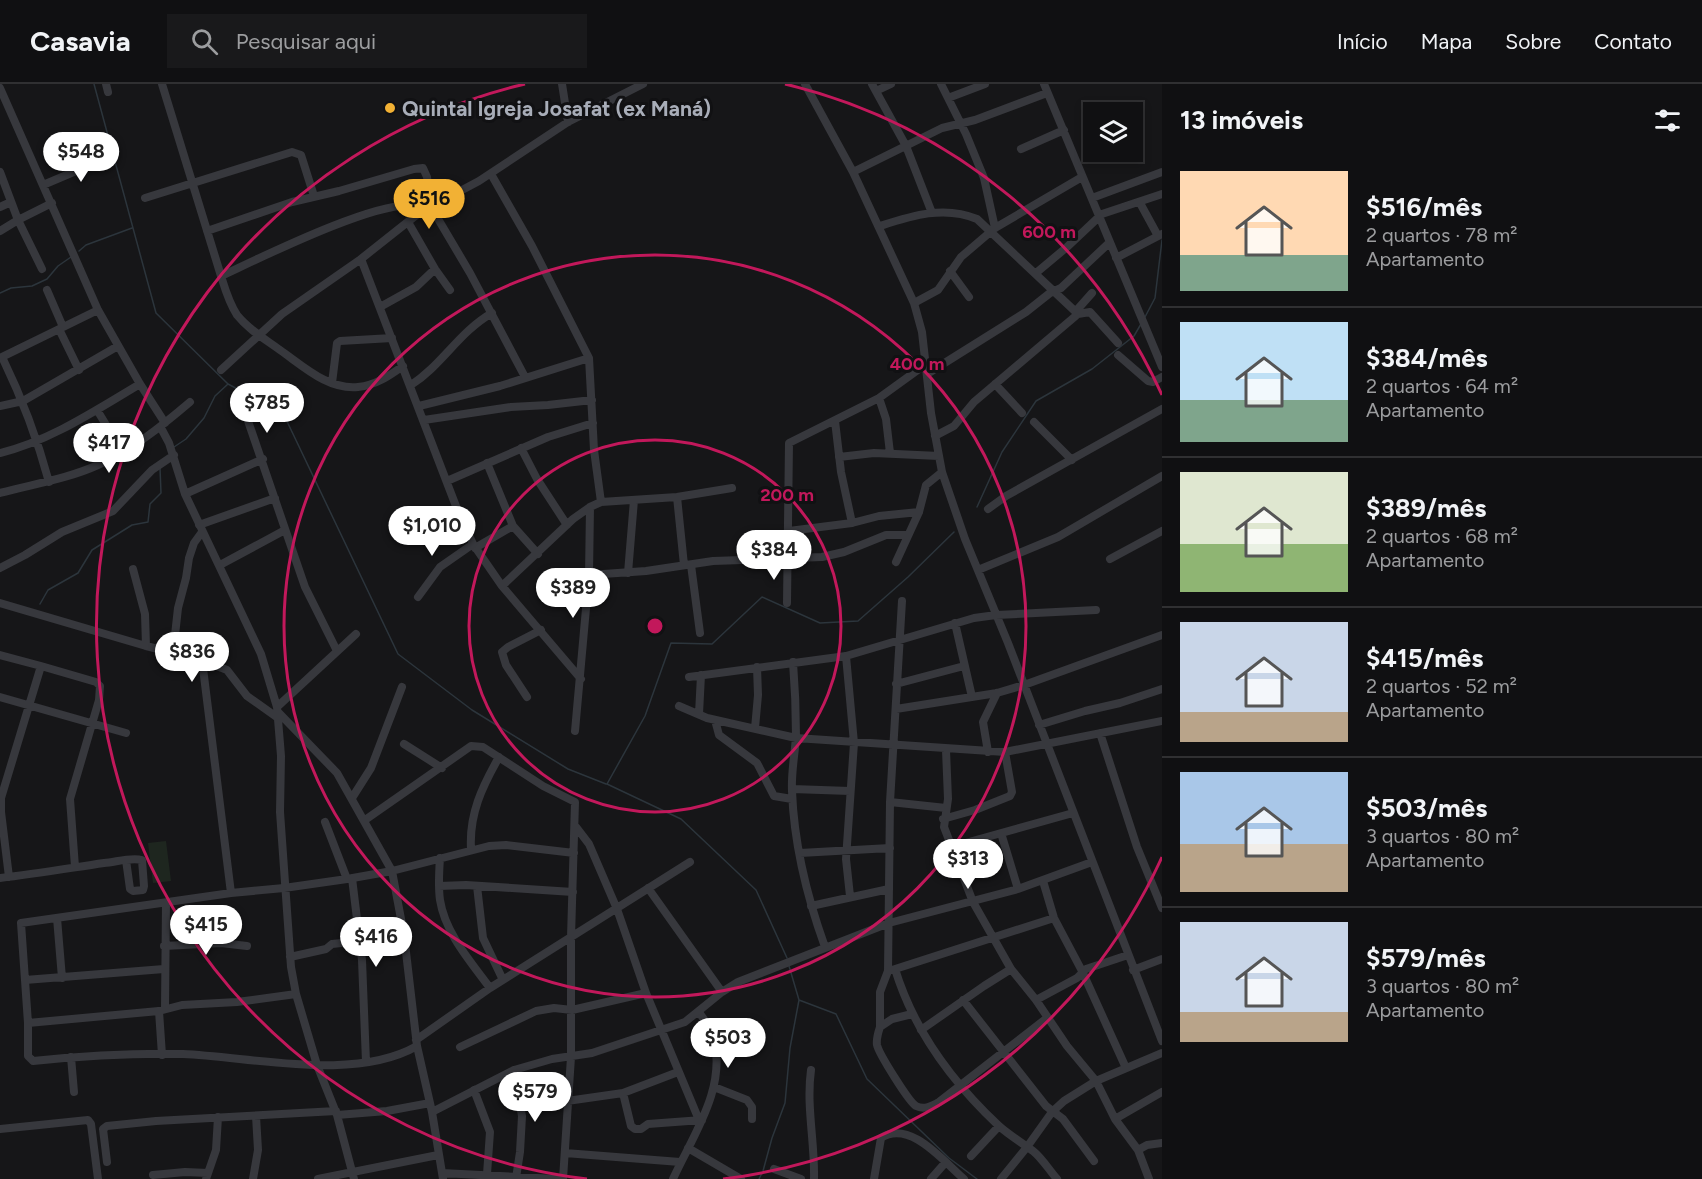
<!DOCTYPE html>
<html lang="pt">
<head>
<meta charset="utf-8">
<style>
  :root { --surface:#101012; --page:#19191b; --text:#f1f3f6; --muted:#9c9d9f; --line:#303032; --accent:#f2b134 }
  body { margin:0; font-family:Figtree,sans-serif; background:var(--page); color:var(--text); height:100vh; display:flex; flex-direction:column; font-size:22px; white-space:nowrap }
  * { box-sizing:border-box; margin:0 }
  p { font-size:20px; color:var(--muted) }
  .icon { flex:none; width:33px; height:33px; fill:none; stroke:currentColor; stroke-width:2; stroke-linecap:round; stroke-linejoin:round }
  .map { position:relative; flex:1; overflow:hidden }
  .details { display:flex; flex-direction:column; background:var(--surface); width:540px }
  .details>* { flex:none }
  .controls { position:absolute; left:1083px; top:18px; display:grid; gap:12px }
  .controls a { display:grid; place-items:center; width:60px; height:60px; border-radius:0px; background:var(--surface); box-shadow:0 3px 9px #0003,0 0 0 2px var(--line); font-size:30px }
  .price { position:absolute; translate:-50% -51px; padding:0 14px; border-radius:21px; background:#fff; color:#222; font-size:20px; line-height:39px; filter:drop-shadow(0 2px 3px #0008) }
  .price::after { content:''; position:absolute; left:50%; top:36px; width:18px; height:14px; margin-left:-9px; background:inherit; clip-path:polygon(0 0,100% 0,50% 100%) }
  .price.selected { background:var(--accent); color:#111 }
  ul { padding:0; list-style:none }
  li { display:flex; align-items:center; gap:18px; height:150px; padding:0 18px }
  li+li { border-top:2px solid var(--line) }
  li span { display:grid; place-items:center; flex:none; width:168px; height:120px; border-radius:0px; color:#555 }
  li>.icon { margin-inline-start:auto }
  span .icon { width:72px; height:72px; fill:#fffc; stroke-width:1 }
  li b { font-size:26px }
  h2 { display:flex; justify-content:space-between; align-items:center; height:72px; padding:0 18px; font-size:26px }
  header { display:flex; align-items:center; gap:36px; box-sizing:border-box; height:84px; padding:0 30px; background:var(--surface); border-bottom:2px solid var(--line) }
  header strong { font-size:28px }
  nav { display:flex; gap:33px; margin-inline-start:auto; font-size:21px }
  .search { width:420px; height:54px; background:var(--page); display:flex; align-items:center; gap:15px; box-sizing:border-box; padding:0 21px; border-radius:0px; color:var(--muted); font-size:22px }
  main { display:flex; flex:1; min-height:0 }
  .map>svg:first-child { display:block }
  .green { fill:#1e261f }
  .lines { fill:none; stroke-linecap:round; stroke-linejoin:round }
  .stream { stroke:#2c353c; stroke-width:1.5 }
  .street { stroke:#37383d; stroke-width:8 }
  .ring { fill:none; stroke:#c2185b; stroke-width:3 }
  .poi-dot { fill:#f2b134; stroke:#111113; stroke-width:2 }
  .labels { text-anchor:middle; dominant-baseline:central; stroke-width:6; stroke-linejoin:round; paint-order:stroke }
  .poi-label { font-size:21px; font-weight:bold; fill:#a8adb8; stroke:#111113; text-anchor:start }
  .centre { fill:#c2185b; stroke:#111113; stroke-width:3 }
  .ring-label { font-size:18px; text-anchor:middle; font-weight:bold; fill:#c2185b; stroke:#111113; stroke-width:6; stroke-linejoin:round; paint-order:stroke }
</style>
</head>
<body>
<header>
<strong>Casavia</strong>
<div class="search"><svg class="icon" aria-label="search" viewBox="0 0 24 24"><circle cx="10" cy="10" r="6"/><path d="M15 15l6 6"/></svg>Pesquisar aqui</div>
<nav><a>Início</a><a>Mapa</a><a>Sobre</a><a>Contato</a></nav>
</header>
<main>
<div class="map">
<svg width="1162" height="1095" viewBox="0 0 1162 1095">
  <rect width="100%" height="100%" fill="#161618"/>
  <path class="green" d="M166 757 171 797 153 799 148 759Z"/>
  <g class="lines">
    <path class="stream" d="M94 0 156 229 228 300 283 329 398 570 472 626 568 685 606 700
      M79 167 86 161 132 144
      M0 209 11 204 32 202 47 195 58 182 71 173
      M1145 233 1155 214 1162 156
      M174 363 186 355 204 334 215 312 228 300
      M977 423 1002 368 1036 317 1092 285 1134 252 1141 240
      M40 520 48 506 78 489 92 466 132 441 148 438 150 420 161 409 160 384
      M787 874 756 806 681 735 607 700 645 632 671 559 712 560 762 513 820 539 858 537 908 493 954 448
      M789 882 799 916 836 930 867 995 949 1074 977 1095
      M759 1095 763 1087 772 1054 785 1019 790 964 799 916"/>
    <path class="street" d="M106 0 108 8
      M162 0 221 192C225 205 229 219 237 231 249 246 265 255 280 266 303 282 328 306 358 303 376 301 389 292 403 282
      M562 0 568 38
      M805 0 853 88 914 219 922 248 931 329 942 388 965 455 1008 559 1162 957
      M872 0 906 62 932 129
      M941 0 966 50 984 94 995 144
      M1044 0 1162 283
      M0 4 98 226 140 300 165 339
      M876 7 891 0
      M948 14 985 0
      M1021 65 1064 46
      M0 88 18 136 42 185
      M853 88 942 44 975 36 1047 9
      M491 90 532 162 589 274 594 366 601 418
      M43 101 109 73
      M145 114 292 68 301 71 314 112
      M1092 114 1162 88
      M1140 119 1158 152
      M0 123 11 118
      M408 138 435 185 450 206
      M880 142C911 132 944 121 977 135L1078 230
      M0 147 18 136 52 119
      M207 147 292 118 339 107 414 85 423 84 427 93 431 123 470 189 525 293
      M1116 174 1162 150
      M361 175 459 430 473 460 502 502 581 595
      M950 187 969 213
      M1036 189 1067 163 1102 130 1162 110
      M221 192C258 175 378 115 414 122L419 129
      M47 206 63 243
      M914 219 938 206 961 173 995 144 1082 93
      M380 223 416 203 435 185
      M1076 227 1092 209
      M59 245 79 286
      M1118 271 1148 297 1153 298 1162 293
      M2 273C22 314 37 354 49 398
      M0 274 98 226
      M221 286 282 230 361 175 419 129 479 97 568 38 643 0
      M927 290 1026 228 1050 209 1061 204 1109 159
      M332 299 337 259 340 257 392 254
      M995 300 1022 329
      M411 301C442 281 459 248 492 229
      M879 314 886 335 890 369
      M0 322 23 317 118 262
      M419 322 500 302 589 274
      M97 326 122 367
      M247 334 305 503 337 567
      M424 336 511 323 548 321 592 316
      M835 337 841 388 852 439
      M1034 338 1072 376
      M161 344 169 359 185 410 261 570 277 623 281 672 280 728 291 883 296 910 317 981 337 1031 354 1095
      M935 352 954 342 974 318 1078 230 1090 228 1118 259
      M521 364 537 395 567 441
      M0 369C50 357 96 326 140 300
      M839 373 874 369 939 372
      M487 379 513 442 538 470
      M447 397 548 353 593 339
      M0 409C33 400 67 395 98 381 131 367 163 341 190 318
      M185 410 263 375
      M677 413 684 481
      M988 425 1006 412 1162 325
      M199 441 275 414
      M789 447 852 439 879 432 919 428
      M475 464 513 442
      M1110 475 1162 447
      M896 478 919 428 926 401 942 388
      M220 481 285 446
      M691 481 700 549
      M0 484 25 471 62 448 113 427 152 386 174 371
      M133 485 145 530 146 562
      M978 486 1058 453 1162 392
      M628 489 634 416
      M589 491 646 487 713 477 822 473 844 468 886 451H908
      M502 502 573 435 590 423 601 418 677 413 732 404
      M418 513 440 483 473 460
      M0 519 146 562 202 576 231 809
      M787 519 789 359 879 314 926 280
      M955 539 972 613
      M173 569 178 524 186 494 189 474 194 459 202 448
      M0 571 41 582 1 714V728L9 793
      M846 572 854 659 846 775 850 812
      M202 576 227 586 247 612 278 634
      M793 578C795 603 796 627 796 652 795 670 791 688 792 707 794 760 807 813 825 863
      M41 582 96 598 100 602 99 616 70 715 75 783
      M689 593 846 572 974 534 996 531 1096 526
      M896 600 964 582
      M0 613 126 649
      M527 613 506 581 502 568 508 563 541 546
      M679 622 707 634 796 654 1005 668 1162 637
      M277 623 356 550
      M896 625 997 609 1024 601 1162 551
      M278 628 337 689 392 787 404 851 417 962 432 1028 443 1095
      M699 630 701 591
      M715 636 719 651 757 679 774 712 792 715
      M1039 641 1085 627 1120 619 1162 605
      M755 644 758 611 757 583
      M575 647 589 491 590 423
      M1100 649 1137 763 1162 824
      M404 660 442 684
      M946 666 948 715 944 743 973 818 1011 885 1036 916 1067 962 1096 997 1115 1035 1138 1066 1149 1095
      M988 668 983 638 997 609
      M792 705 850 707
      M352 714 371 684 402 603
      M890 718 946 724
      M943 735 975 726 1010 712 1012 708 1005 668
      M365 736 471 662 483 663 543 702 575 718 571 853V973L563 1095
      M325 738 347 795
      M576 743 589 760 617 825 646 909 699 1036
      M1001 749 1018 805
      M951 763 1073 729
      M471 765C469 730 482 703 499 673
      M800 769 890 764
      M440 774C439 788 438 802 440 816 445 849 471 878 490 904
      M0 794C35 790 70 784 104 779 116 778 131 773 142 776L144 802 143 806 133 807 130 805 126 776
      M352 794 362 876 366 978
      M1043 797 1054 834 1082 887 1126 984
      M439 802 466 801 573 808
      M477 802 483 854 503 896
      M648 804 722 908
      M811 822 889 805
      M57 834 62 894
      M164 862 221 859 247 862
      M290 873 326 865 332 860 360 857
      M895 885C914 947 952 998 999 1042 1009 1051 1021 1058 1033 1067 1042 1074 1049 1086 1057 1095
      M892 886 1054 834
      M1133 886 1162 875
      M25 896 164 885
      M963 916 1046 1022 1063 1035 1094 1077
      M1036 916 1077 894 1086 885 1128 871
      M165 924 166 819
      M159 927 162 971
      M912 930 892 935 880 943C878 949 876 955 877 961 879 970 909 1018 916 1022 924 1026 932 1022 939 1018L1047 934
      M28 939 159 927 182 921 237 918 296 910
      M880 943V908L888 887 890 718 902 517
      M921 946 984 902 1011 885
      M416 956 490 904 690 778
      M417 962C354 998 253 973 183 970 134 969 82 972 33 977L28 972V939L21 839 231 809 284 804 347 795 392 787 489 762 506 761 574 769
      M460 963 536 927 554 924 572 926 646 909
      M71 973 74 1008
      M514 986 522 1032 520 1068 516 1094
      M811 986C806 1022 815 1059 814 1095
      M714 1003 747 1016 752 1023V1035
      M474 1006 490 1048 487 1090
      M623 1009 631 1042 635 1045H641L648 1040 702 1036
      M567 1017 623 1009 678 988
      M432 1028 514 986 552 975 592 969 685 938 722 908 738 898 889 839 1018 805 1092 778
      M337 1031 387 1027 430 1019
      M1115 1035 1162 1008
      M0 1045 88 1036 91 1040 98 1095
      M688 1064 741 1095
      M1138 1066 1147 1061 1162 1059
      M565 1069 680 1078
      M971 1072 999 1042
      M107 1078 103 1045 107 1042 156 1037 336 1027
      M774 1085 801 1095
      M442 1089 557 1095
      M153 1091 185 1088 208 1089
      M206 1095 216 1066 218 1033
      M253 1095 258 1066 256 1032
      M318 1095 438 1071
      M673 1095C693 1051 728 1003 713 952 711 944 704 936 699 928
      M874 1095 881 1054C910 1035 944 1078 964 1095
      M931 1095 945 1079
      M1001 1095 1027 1063 1052 1028 1064 1017 1096 997 1162 969"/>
  </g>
  <g class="ring">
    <circle cx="655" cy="542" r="186"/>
    <circle cx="655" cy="542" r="371"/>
    <path d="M1162 773A557 557 0 0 1 723 1095M587 1095A557 557 0 0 1 525 0M785 0A557 557 0 0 1 1162 311"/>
  </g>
  <circle class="poi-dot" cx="390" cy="24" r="6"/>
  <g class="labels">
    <g class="poi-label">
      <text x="402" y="24">Quintal Igreja Josafat (ex Maná)</text>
    </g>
  </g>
  <circle cx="655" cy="542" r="9" class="centre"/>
  <g class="ring-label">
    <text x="1049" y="154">600 m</text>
    <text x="917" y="286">400 m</text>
    <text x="787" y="417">200 m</text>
  </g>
</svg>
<div class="controls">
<a><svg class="icon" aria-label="layers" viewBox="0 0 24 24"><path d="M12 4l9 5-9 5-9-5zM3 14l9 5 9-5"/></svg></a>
</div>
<b class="price" style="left:81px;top:99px">$548</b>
<b class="price selected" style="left:429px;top:146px">$516</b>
<b class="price" style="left:267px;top:350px">$785</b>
<b class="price" style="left:109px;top:390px">$417</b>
<b class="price" style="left:432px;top:473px">$1,010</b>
<b class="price" style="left:774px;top:497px">$384</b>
<b class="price" style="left:573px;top:535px">$389</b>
<b class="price" style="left:192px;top:599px">$836</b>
<b class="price" style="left:968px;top:806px">$313</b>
<b class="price" style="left:206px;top:872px">$415</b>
<b class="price" style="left:376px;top:884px">$416</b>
<b class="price" style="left:728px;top:985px">$503</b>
<b class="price" style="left:535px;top:1039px">$579</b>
</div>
<section class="details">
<h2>13 imóveis<svg class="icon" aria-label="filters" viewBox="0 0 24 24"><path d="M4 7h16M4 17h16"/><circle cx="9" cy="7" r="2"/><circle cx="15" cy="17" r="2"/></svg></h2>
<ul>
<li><span style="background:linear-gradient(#ffd9b3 70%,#7fa58c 0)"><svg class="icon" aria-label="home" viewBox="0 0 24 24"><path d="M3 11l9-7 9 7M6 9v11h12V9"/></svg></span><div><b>$516/mês</b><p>2 quartos · 78 m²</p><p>Apartamento</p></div></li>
<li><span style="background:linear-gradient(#bfe0f5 65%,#7fa58c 0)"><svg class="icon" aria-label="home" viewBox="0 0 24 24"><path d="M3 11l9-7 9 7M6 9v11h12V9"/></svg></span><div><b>$384/mês</b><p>2 quartos · 64 m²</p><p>Apartamento</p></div></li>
<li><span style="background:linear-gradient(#dfe7d0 60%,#8fb573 0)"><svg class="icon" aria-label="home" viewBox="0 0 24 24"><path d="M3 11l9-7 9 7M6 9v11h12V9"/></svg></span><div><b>$389/mês</b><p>2 quartos · 68 m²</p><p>Apartamento</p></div></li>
<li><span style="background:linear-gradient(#c9d6e8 75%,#b9a48a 0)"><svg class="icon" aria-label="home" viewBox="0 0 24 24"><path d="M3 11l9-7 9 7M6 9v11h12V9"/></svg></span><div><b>$415/mês</b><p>2 quartos · 52 m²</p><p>Apartamento</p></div></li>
<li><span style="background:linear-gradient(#a9c7e8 60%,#b9a48a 0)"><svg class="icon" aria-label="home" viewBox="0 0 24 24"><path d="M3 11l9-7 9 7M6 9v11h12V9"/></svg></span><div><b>$503/mês</b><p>3 quartos · 80 m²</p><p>Apartamento</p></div></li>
<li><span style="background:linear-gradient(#c9d6e8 75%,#b9a48a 0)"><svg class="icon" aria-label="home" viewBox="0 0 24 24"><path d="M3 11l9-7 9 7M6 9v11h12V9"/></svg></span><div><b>$579/mês</b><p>3 quartos · 80 m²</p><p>Apartamento</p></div></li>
</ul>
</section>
</main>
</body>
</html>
